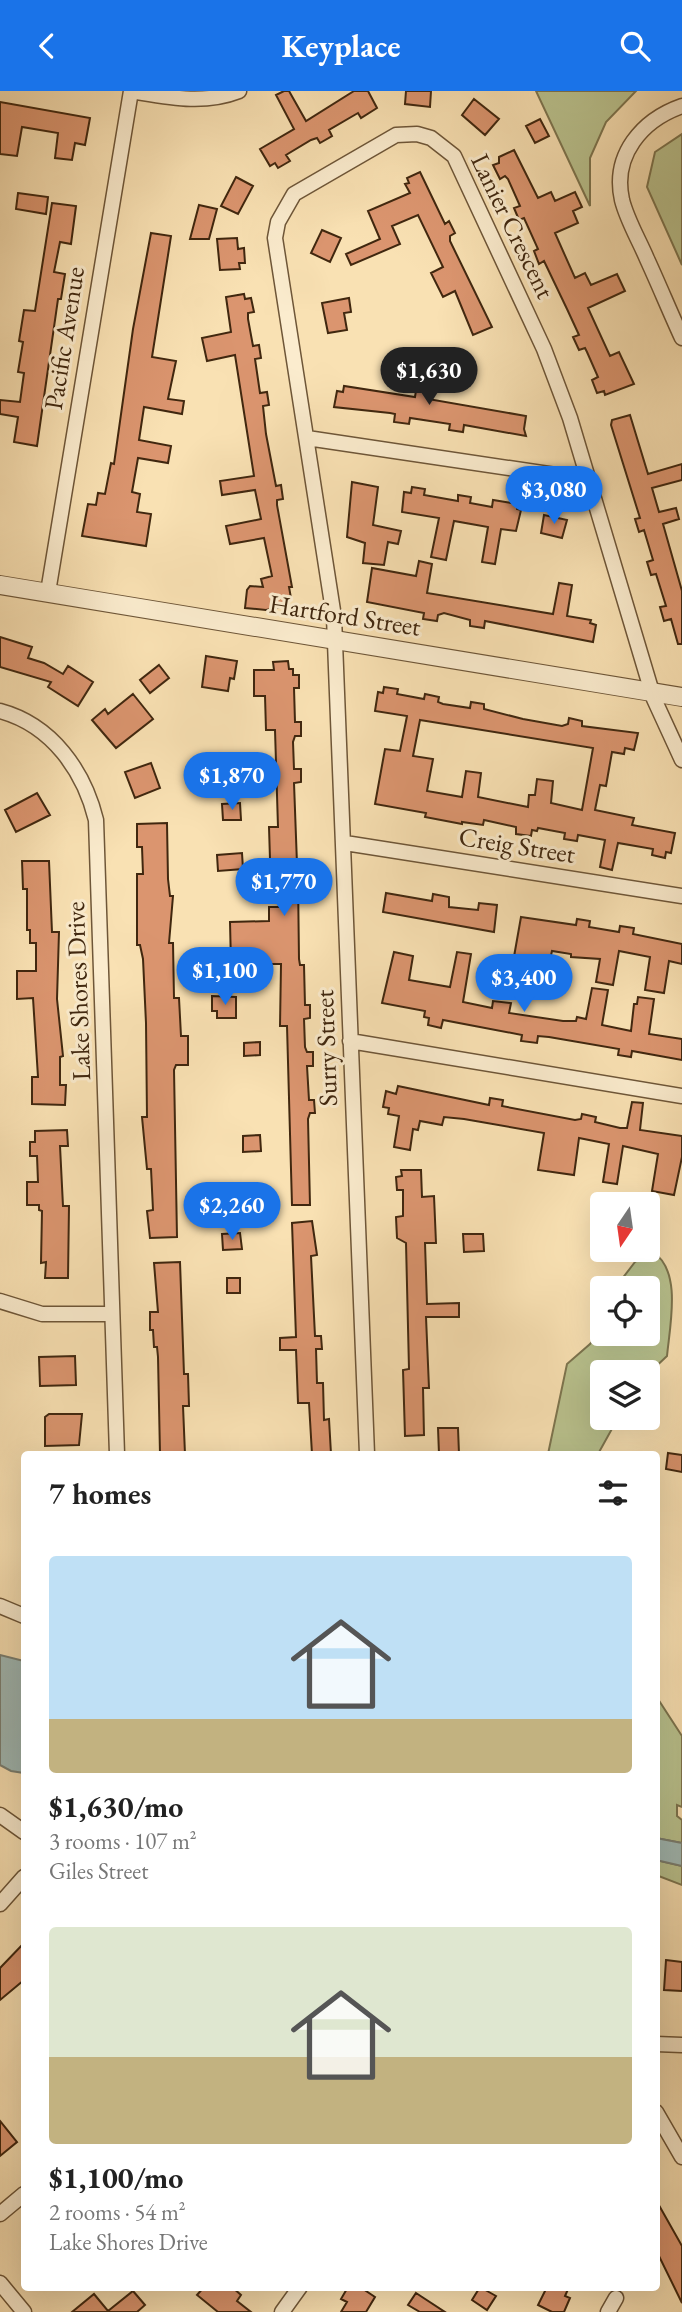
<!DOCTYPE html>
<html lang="en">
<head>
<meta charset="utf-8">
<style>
  :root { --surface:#fff; --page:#f2f2f2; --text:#222; --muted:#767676; --accent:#1a73e8 }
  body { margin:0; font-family:"EB Garamond",serif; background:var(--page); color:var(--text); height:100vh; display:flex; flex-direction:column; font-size:26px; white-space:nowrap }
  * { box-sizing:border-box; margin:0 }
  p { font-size:23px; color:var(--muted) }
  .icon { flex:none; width:38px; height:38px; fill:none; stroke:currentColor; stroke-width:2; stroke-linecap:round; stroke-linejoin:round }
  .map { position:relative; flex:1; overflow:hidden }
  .details { position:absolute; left:21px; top:1360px; width:639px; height:840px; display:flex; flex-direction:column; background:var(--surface); border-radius:7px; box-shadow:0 7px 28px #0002 }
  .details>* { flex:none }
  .needle { width:46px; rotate:193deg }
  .controls { position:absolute; left:590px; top:1101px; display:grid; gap:14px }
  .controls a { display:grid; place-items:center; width:70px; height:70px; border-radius:7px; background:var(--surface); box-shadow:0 7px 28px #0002; font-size:35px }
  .price { position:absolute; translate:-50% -60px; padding:0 16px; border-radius:24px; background:var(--accent); color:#fff; font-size:23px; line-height:46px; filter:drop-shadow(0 2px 4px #0008) }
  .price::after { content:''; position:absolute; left:50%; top:42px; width:21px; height:16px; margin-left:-10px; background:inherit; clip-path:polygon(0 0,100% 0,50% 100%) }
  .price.on { background:#222; color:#fff }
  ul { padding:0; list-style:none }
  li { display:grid; align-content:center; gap:14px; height:371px; padding:0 28px }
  li span { display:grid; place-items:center; height:217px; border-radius:7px; color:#555 }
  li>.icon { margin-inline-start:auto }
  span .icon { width:126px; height:126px; fill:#fffc; stroke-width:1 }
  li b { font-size:30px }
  h2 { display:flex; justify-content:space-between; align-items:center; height:84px; padding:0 28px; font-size:30px }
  header { display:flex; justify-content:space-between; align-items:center; height:91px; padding:0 28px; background:var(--accent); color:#fff; font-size:32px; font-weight:700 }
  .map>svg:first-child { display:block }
  .green { fill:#bac38f; stroke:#7d754f; stroke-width:2 }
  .water { fill:#a1bbb7; stroke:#7a8074; stroke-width:2 }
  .building { fill:#db956f; stroke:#40270f; stroke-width:2; fill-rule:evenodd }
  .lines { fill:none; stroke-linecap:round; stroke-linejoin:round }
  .minor-casing { stroke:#6e5638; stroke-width:17 }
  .tertiary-casing { stroke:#6e5638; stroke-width:20 }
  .minor { stroke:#fbecce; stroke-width:14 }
  .tertiary { stroke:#fbecce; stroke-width:18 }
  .labels { text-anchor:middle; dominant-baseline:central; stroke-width:6; stroke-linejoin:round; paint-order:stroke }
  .street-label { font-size:26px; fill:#40270f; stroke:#fbecce }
</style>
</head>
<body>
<header><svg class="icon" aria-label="back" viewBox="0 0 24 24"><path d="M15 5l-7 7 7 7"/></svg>Keyplace<svg class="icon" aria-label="search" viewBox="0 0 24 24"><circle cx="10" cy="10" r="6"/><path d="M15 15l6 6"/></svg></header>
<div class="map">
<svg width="682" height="2221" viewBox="0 0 682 2221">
  <rect width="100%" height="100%" fill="#f9e1b3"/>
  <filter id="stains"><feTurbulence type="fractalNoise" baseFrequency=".00286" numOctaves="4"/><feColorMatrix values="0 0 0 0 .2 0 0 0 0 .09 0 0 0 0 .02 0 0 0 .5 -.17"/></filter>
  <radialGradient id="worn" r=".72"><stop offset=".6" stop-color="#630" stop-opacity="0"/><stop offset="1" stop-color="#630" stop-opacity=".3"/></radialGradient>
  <path class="green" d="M536 0H636L606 31 590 67V115Z
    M682 43V174L647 96 655 61Z
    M653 1161C682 1180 670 1233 667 1265L648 1283 602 1281V1326L618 1327 598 1363H548L567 1273 590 1253 602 1237V1242H648V1197H615L635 1171Z
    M656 1605 682 1645V1716L677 1714V1725L682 1729V1752L656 1747Z
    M656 1769 682 1775V1794L656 1784Z"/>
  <path class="water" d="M0 1564 24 1570V1682L11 1680 0 1674Z
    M656 1747 682 1752V1775L656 1769Z"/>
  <path class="building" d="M284 0H289L306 30 354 0H368L377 17 361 27 358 22 329 39 332 45 320 52 317 47 311 49 286 64 290 70 278 77 275 72 270 75 260 58 294 38 276 4Z
    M406 0H431L430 16 405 13Z
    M474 8 499 28 485 44 462 24Z
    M0 11 90 27 85 54 75 52 72 69 55 67 58 42 22 36 17 65 0 63Z
    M540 28 549 45 535 52 526 35Z
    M514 59 538 107 551 101 555 110 575 101 582 116 573 120 578 132 555 142 575 187 585 182 591 194 617 183 625 200 588 217 610 265 619 261 634 293 605 304 604 300 597 302 592 289 598 286 587 261 585 257 579 259 573 246 579 244 567 218 544 170 539 173 534 160 538 158 524 127 519 129 514 117 520 115 508 88 505 85 500 88 493 74 499 72V66Z
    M420 81 445 133 449 130 455 142 450 145V150L492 236 473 244 455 200 443 206 431 182 443 176 418 124 392 135 400 153 351 174 346 163 380 148 368 120 410 102 405 93 409 92 407 87Z
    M236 86 253 95 238 123 221 115Z
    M18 102 48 106 46 123 16 118Z
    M52 112 76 115 71 153 60 151 54 181 65 183 61 208H58L37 355 14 351 18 326 0 323V309L20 311 24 282 18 281 23 251 19 250 24 219 35 220Z
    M199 114 217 118 209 148H190Z
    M322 139 341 147 330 171 311 162Z
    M151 142 171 145 152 266 176 270 168 308 184 310 182 323 144 316 139 349 171 355 168 372 138 367 132 401 140 403 137 421 151 423 146 455 82 445 88 413 96 414 98 402 105 403 111 372 114 373 133 238Z
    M237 147 238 158 244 157 245 172H239L240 178 220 179 217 148Z
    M244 203 245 208 251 207 254 221 248 222V228L253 255 259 254 261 267 255 268 260 302 267 301 269 314 263 315 266 343 276 395 281 394 283 408 277 409V414L292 496H289L291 507 284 509 285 515 266 519 245 517 247 499 250 495 263 496 261 488 272 485 264 447 230 453 226 435 261 428 255 399 222 404 220 390 254 385 235 264 207 270 202 247 231 241 226 206Z
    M349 207 351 221 344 222 347 239 328 242 322 212Z
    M421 268 435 270 428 308 526 325 524 338 526 345 464 334 463 341 449 339 450 333 410 327 409 333 394 331 395 323 390 322 334 316 337 300 343 301 344 295 415 306Z
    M630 324 648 383 682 373V389L652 397 659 421 676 417 679 428 663 433 682 500V553H678L671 528 664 530 660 516 666 515 656 483 651 484 647 471 653 469 644 439 639 441 635 428 640 427 611 334 612 329Z
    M352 391 378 396 373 434 401 440 398 453 388 451 384 474 363 472 365 452 347 446Z
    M412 396 425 398 424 404 458 410V404L471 406 470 412 492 416 493 409 517 413V418L521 419 516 440 501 438 495 473 482 471 488 436 454 430 446 469 431 466 439 427 402 421 404 401 411 402Z
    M544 424 567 429 562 447 541 442Z
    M419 470 432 473 427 502 553 523 559 492 572 494 567 525 591 529 590 532 596 534 593 551 485 530 484 537 470 535V529L444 522 438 524 437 530 423 528 424 522 367 511 372 477 416 485Z
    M0 546 32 556 28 567 44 572 63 583 68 575 93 591 78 615 48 596 51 591 0 576Z
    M206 565 237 570 234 588 230 587 228 600 202 596Z
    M288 570 289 578H293V584H299V597H294L295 631H301V645H295L293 651 294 678H301V691L294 692 297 773H303L304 787 298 788 299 868 300 874H304L305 914H310V927L304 928 305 956 307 961H313V975H307L309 1009H314L315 1022H310L308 1028 310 1114H292L287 935H280L281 873H231L230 831 269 830V816H279L277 772H272L270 768 269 736H278L275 639H266L265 605H254V579H274L273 571Z
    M159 574 169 587 150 602 140 589Z
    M384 596 398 598 397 603 424 608 425 603 439 606 438 611 443 613 470 617 471 611 484 613V618L523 628 562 635 568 633 569 627 582 630V635L638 642 634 659 625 657 624 663 612 661 606 695 600 694 595 719 634 727 632 734 675 742 671 762 666 761 665 767 652 764 653 758 618 752 612 779 600 776 605 749 578 744 577 750 564 748 565 742 538 737 537 740 532 739 531 745 516 743V736L484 729 483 734 462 731V733L425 726 426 722 375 713 385 658 400 660 407 625 375 620 378 601 383 602ZM420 629 593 657 582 719 551 712 553 690 537 688 535 704H529L528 716 478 706 481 682 466 680 462 706 427 700 433 668 413 665Z
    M133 603 153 628 116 657 92 629 105 618 108 623Z
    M151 672 160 697 135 707 125 681Z
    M37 702 50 724 16 741 5 719Z
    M240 712 241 729H223L222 713Z
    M167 732 168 788 170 805H173L169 852H173L174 907H179L181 945H188V974H176L174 979 177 1146 150 1147 147 1120 153 1119 151 1078H147L142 1026H147L146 932 143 868 140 854H137V783H143L142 756H137V733Z
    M242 762 243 778 218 780 217 764Z
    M22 770H49L52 841H59L57 908 63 965 60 966V994H66L65 1014 32 1013V986H38L33 907 17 908V880H36V852H30V839H27V798H23Z
    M386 802 432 810 433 803 449 806V816L478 819 479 812 497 814 494 841 383 821Z
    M521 826 576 834 577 828 590 830 589 836 619 841 620 835 634 837 633 843 682 853V873L669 870 664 902 645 899 650 866 619 860 613 894 596 891 600 868 571 866V863L552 860 547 882 512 877Z
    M394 861 413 865 409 889 450 896 457 861 471 863 463 911 492 917 493 910 511 912 509 922 563 930H576L577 926 586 928 592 897 608 899 602 934 631 940 634 913H637L638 906 654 908 649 943 682 948V969L632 960 631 966 618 964 619 958 549 946 538 945 537 952 521 950 522 944 443 929 441 937 428 934 429 927 424 926 425 920 382 912Z
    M212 905 236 906V927H217V920H212Z
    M260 951V964L244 965V952Z
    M398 995 489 1014 490 1007 503 1009 502 1015 575 1029 581 1028 582 1023 596 1026 595 1031 620 1037H627L632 1011 643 1012 640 1039 682 1045V1066L674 1104 652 1100 658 1063 623 1055 617 1093 603 1091 609 1053 579 1047 574 1084 538 1079 544 1042 464 1028 444 1026 442 1034 420 1030 418 1039 413 1038 410 1059 394 1056 399 1025 388 1023 389 1017 383 1016 386 1000 396 1003Z
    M67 1039 68 1055H60L63 1115H69L68 1187H45L46 1171 41 1172 42 1120 39 1119V1114H27V1091H38L37 1065H30V1051H35V1040Z
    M260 1044 261 1060 243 1061V1045Z
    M401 1079H421L422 1106 434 1105 436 1152H425L427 1213 459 1212V1226H426L429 1297H423L424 1344 405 1345 403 1279 409 1278 406 1152 397 1147 396 1126 403 1125V1099H397L396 1086 402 1085Z
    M225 1093H245V1115H225Z
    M312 1130 317 1164 311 1165 315 1245H321L322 1258H316L317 1292H323L324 1329 329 1328 331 1363H312L309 1312H298L296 1259H280V1247L296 1246 292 1132Z
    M240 1142 242 1158 223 1159 222 1143Z
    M463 1143H483L484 1160 464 1161Z
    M180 1171 184 1283H188L189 1315H183L185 1363H160L158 1266 157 1256H154L153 1239H150V1221H158L154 1172Z
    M227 1187H240V1202H227Z
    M75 1265 76 1294 40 1295 39 1266Z
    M49 1323H82L79 1354 45 1355V1326Z
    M438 1337H458L459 1363H439Z
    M668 1362 682 1364V1381L666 1378Z
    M24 1852V1889L0 1909V1877Z
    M666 1869 682 1871V1900L664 1899Z
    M0 2030 17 2051 0 2065Z
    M656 2109 682 2155V2212L656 2159Z
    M204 2196H232L241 2204 237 2210 251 2221H218L197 2204Z
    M348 2196H360L375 2206 366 2221H341L347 2211 341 2208Z
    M480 2196 496 2205 487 2219 472 2209Z
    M547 2196H569L565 2205 570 2207 564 2221H552L538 2214Z
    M133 2200 145 2214 137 2221H72L94 2203 108 2220Z
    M416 2202 445 2221H420L408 2214Z"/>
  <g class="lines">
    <g class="minor-casing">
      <path id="minor" d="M131 0C168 6 203 14 239 0
        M682 15C642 29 612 64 622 109 627 129 639 149 647 168 659 194 670 221 682 247
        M307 347 589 389
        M48 501 131 0
        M0 620C52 634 84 680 96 729L117 1363
        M345 752 682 805
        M350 950 682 1005
        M0 1210 42 1223H112
        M367 1363 334 526 275 147 278 131 294 103 396 44 417 43 431 47 454 65 544 258 570 327 654 608 682 669
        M0 1515 24 1525
        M0 1724 24 1741
        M0 1813 24 1786
        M656 1953 682 1954
        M656 2021 682 2066
        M0 2123 24 2103
        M0 2192 24 2221
        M282 2221 300 2196
        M608 2221 616 2207"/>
    </g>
    <g class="tertiary-casing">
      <path id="tertiary" d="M0 494 682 606"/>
    </g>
    <use href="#minor" class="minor"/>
    <use href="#tertiary" class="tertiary"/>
  </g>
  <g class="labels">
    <g class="street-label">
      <text transform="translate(513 135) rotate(64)">Lanier Crescent</text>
      <text transform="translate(64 247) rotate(-81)">Pacific Avenue</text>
      <text transform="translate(345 524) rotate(9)">Hartford Street</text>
      <text transform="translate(517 754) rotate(9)">Creig Street</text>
      <text transform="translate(78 900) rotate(-92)">Lake Shores Drive</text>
      <text transform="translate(326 957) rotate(-92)">Surry Street</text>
    </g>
  </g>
  <rect width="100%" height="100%" filter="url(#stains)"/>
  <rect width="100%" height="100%" fill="url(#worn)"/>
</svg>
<div class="controls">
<a><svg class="needle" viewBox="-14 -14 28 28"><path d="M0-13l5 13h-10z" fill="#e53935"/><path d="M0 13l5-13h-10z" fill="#767676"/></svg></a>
<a><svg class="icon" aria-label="locate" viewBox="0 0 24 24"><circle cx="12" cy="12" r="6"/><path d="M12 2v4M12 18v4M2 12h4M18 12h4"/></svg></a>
<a><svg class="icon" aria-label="layers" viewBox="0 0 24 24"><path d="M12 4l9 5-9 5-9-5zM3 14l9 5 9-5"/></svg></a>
</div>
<b class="price on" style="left:429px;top:316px">$1,630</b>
<b class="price" style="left:554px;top:435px">$3,080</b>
<b class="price" style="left:232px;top:721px">$1,870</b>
<b class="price" style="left:284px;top:827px">$1,770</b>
<b class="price" style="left:225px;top:916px">$1,100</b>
<b class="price" style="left:524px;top:923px">$3,400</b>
<b class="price" style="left:232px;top:1151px">$2,260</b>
<section class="details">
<h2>7 homes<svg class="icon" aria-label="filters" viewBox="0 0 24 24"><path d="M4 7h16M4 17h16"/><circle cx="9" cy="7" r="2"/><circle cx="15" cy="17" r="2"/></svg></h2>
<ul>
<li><span style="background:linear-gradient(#bfe0f5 75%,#c2b280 0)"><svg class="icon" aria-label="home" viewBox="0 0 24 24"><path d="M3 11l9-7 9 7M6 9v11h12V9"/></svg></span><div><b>$1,630/mo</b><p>3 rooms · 107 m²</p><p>Giles Street</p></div></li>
<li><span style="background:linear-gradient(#dfe7d0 60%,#c2b280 0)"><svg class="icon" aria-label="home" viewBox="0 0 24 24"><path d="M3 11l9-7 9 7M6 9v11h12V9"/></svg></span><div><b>$1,100/mo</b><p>2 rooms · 54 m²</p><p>Lake Shores Drive</p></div></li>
</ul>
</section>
</div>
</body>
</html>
